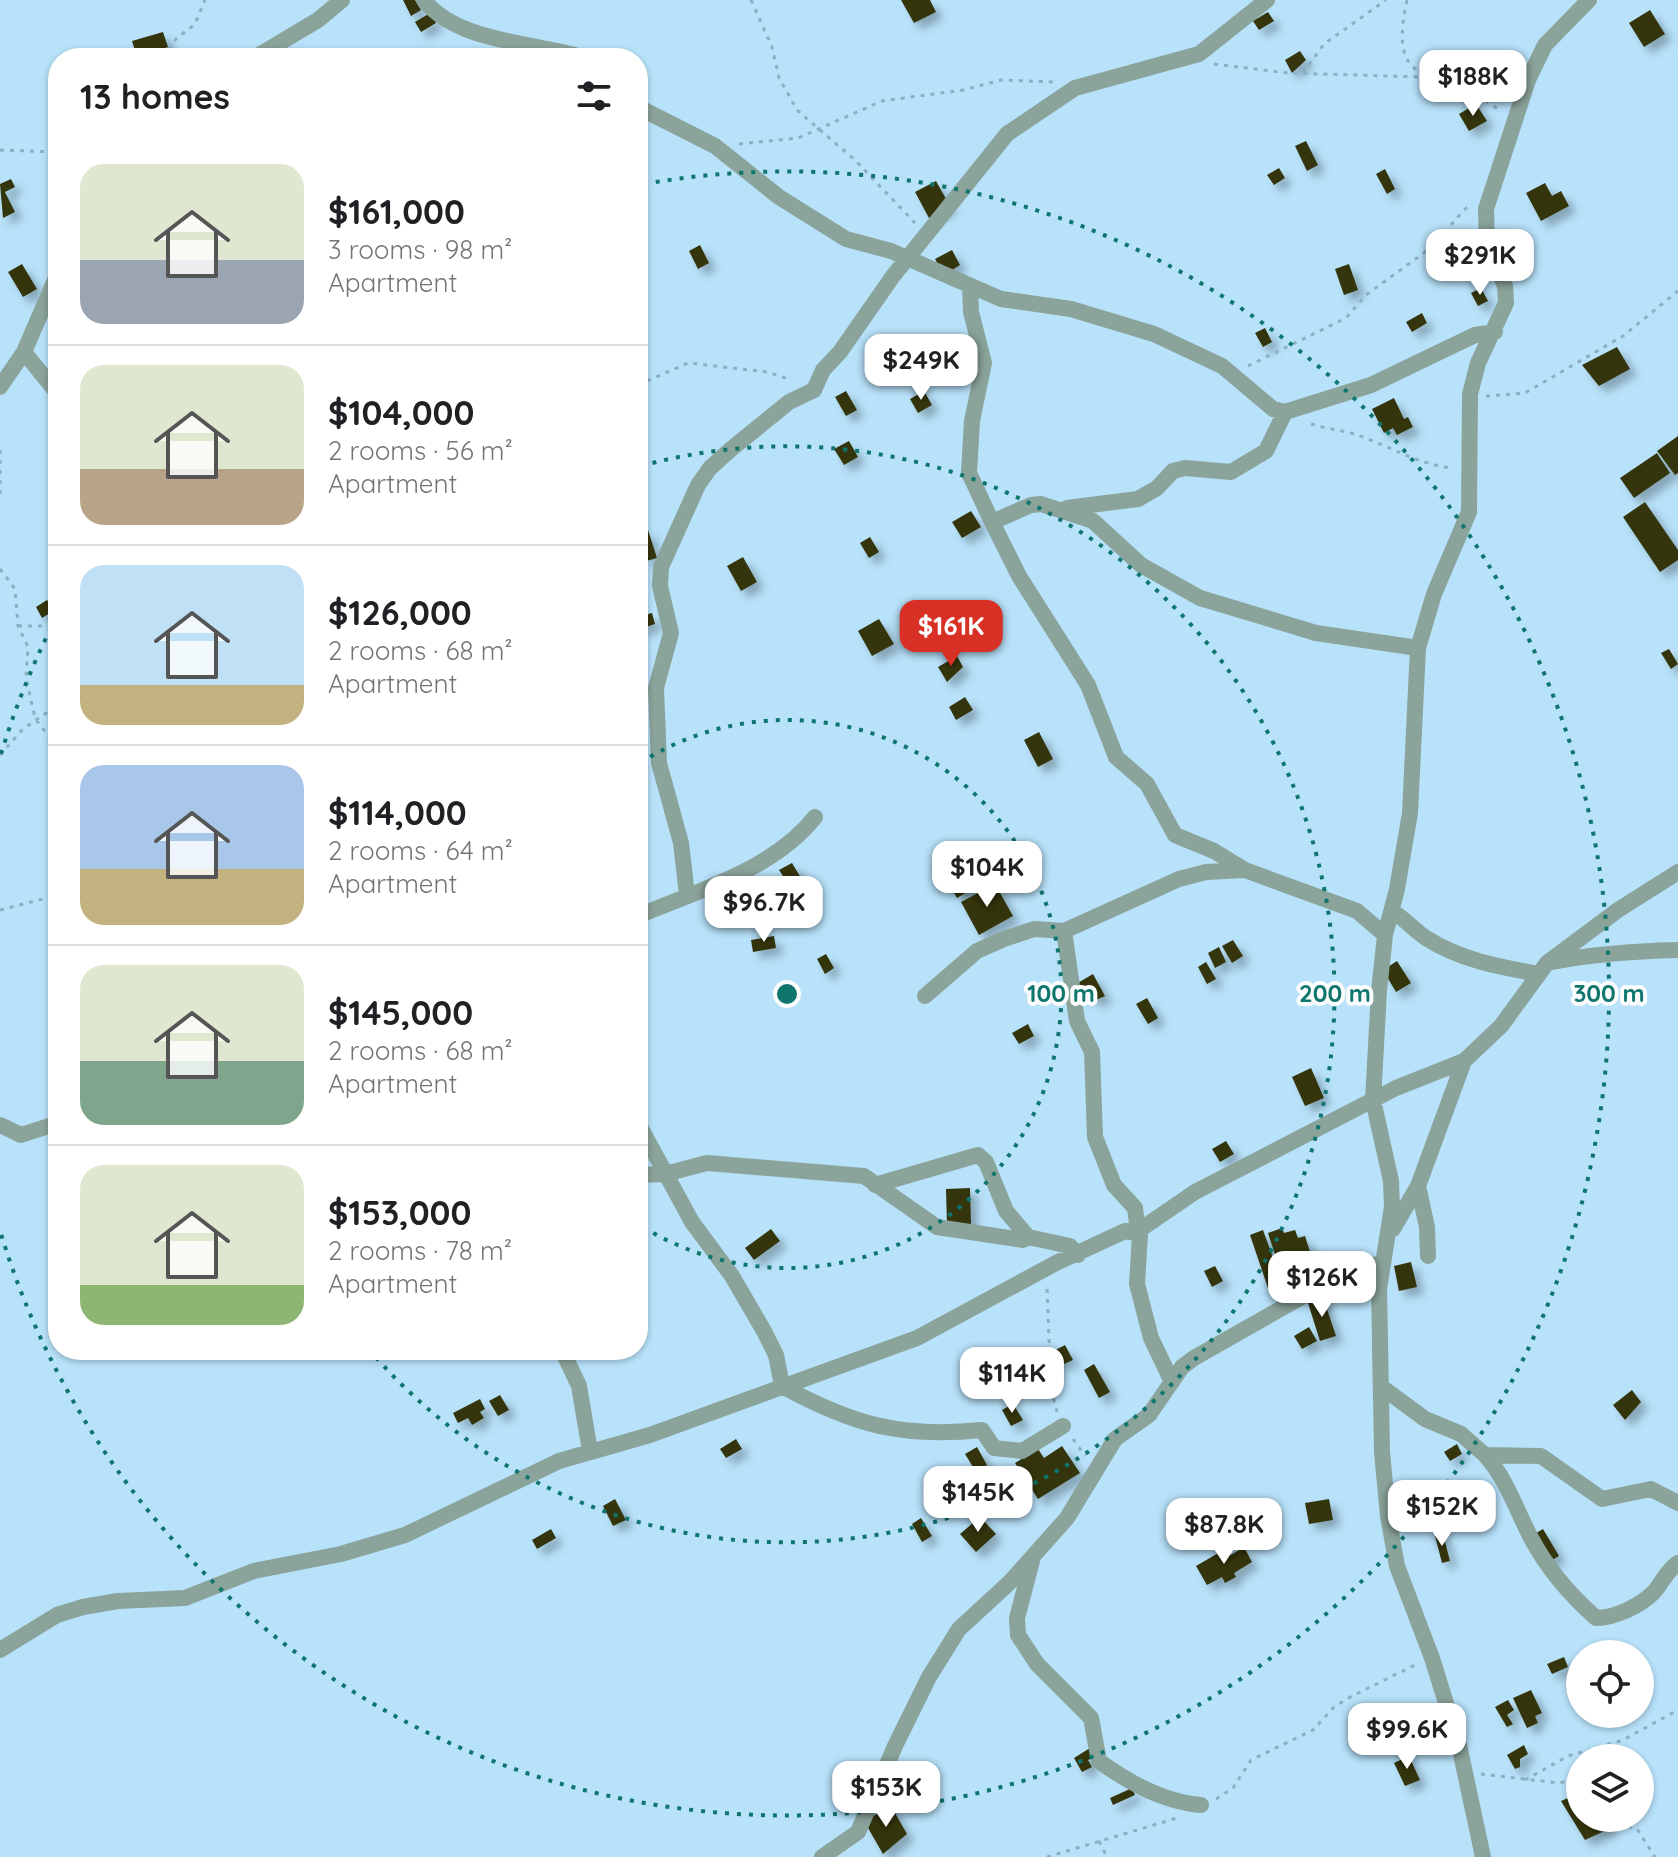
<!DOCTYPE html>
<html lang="en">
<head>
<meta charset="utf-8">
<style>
  :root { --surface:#fff; --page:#f6f6f6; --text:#202124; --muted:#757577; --line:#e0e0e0; --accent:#d93025 }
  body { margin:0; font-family:Quicksand,sans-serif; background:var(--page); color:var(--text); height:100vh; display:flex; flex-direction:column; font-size:30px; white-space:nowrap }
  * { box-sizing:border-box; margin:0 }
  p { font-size:26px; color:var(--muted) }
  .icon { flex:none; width:44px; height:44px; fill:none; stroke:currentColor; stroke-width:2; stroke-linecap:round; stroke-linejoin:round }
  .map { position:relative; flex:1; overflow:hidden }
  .sheet { position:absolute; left:48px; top:48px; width:600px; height:1312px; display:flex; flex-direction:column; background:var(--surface); border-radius:32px; box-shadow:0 2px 6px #0004 }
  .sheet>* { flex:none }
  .tools { position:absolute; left:1566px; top:1640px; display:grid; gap:16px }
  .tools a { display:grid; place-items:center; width:88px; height:88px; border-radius:50%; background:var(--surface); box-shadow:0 2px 6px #0004; font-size:40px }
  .price { position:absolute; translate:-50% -68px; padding:0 18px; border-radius:16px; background:#fff; color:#222; font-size:26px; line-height:52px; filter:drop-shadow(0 2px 4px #0008) }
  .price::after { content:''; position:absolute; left:50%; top:48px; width:24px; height:18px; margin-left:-12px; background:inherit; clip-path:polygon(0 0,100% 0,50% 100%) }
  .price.selected { background:var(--accent); color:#fff }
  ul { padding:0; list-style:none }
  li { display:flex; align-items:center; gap:24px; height:200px; padding:0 32px }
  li+li { border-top:2px solid var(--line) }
  li span { display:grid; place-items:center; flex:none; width:224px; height:160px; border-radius:24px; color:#555 }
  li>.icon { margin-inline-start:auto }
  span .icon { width:96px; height:96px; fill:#fffc; stroke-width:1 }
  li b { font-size:34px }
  h2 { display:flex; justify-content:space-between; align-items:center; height:96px; padding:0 32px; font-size:34px }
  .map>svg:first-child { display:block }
  .building { fill:#34360c; filter:url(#shadow) }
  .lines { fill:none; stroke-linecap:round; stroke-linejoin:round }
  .path { stroke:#8bafc3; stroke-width:3; stroke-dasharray:4 6; stroke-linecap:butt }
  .minor { stroke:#8aa39b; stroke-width:16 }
  .ring { fill:none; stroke:#0f766e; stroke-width:4; stroke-dasharray:4 8 }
  .centre { fill:#0f766e; stroke:#fcfcfc; stroke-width:4 }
  .ring-label { font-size:24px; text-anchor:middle; font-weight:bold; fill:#0f766e; stroke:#fcfcfc; stroke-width:8; stroke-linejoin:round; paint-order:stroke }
</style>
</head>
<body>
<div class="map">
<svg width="1678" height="1857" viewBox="0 0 1678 1857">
  <defs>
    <filter id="shadow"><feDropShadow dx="7" dy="7" stdDeviation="4" flood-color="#0004"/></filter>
  </defs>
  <rect width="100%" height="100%" fill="#b8e2fa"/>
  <path class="building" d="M403 0H415L421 10 411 16Z
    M901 0H930L936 12 914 23Z
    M1650 10 1665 34 1644 47 1629 23Z
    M1268 12 1274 21 1259 30 1253 21Z
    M430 13 436 23 421 32 415 22Z
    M163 32 168 47 137 57 132 41Z
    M1300 51 1306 60 1292 73 1285 60Z
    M1476 104 1487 121 1469 131 1459 114Z
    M1306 141 1318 165 1307 171 1295 146Z
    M1279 168 1285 178 1274 185 1267 175Z
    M1385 169 1395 189 1387 194 1376 174Z
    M11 179 15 187 5 192 15 212 3 218 0 184Z
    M936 181 950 206 929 218 915 192Z
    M1545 183 1552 196 1561 191 1569 206 1541 221 1526 193Z
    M700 245 709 263 698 269 689 251Z
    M952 250 960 265 944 275 935 259Z
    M22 264 37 289 23 297 8 272Z
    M1349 264 1358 290 1344 295 1335 269Z
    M1481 288 1488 301 1478 306 1471 293Z
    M1422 313 1427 323 1412 332 1406 322Z
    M1265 328 1272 342 1263 347 1255 333Z
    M1617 347 1630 369 1599 386 1582 365Z
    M846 391 857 410 846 416 835 397Z
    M924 391 932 405 918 413 910 399Z
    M1394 398 1404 419 1408 417 1413 427 1397 435 1393 428 1384 433 1372 409Z
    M1678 436V473L1675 475 1657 451Z
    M849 441 858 457 844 465 834 449Z
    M1657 453 1670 473 1634 498 1620 478Z
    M1645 502 1678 550V560L1660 572 1623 517Z
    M971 511 981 527 962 538 952 522Z
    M648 530 657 558 646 561 638 533Z
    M870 537 879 552 869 558 860 543Z
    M743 557 757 582 741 591 727 566Z
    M47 600 52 608 58 604V619L54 621 50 613 42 618 36 607Z
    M652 613 655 624 640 629 638 617Z
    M879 619 894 644 872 656 858 631Z
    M1669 649 1678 664 1671 669 1661 653Z
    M957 656 963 667 947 682 938 667Z
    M965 697 973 710 956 720 949 707Z
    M1039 732 1053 759 1038 767 1024 740Z
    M792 863 801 878 789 885 779 870Z
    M972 873 979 885 957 898 950 886Z
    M995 884 1013 916 979 935 961 902Z
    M774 936 776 948 753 952 751 940Z
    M1233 940 1243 956 1232 963 1222 946Z
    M1219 947 1226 962 1215 968 1208 953Z
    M826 954 834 968 825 974 817 959Z
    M1397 961 1411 983 1396 992 1383 970Z
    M1206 962 1216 979 1207 984 1198 967Z
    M1093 974 1105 996 1094 1001 1089 993 1083 996 1076 984Z
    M1147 998 1158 1018 1148 1024 1136 1004Z
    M1028 1024 1034 1036 1019 1044 1012 1033Z
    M1311 1068 1324 1098 1305 1106 1292 1077Z
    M1226 1141 1234 1154 1220 1162 1212 1149Z
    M970 1188 971 1225H947L946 1189Z
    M1282 1228 1284 1233 1295 1230 1298 1238 1305 1236 1312 1258 1305 1261 1307 1267 1296 1270 1299 1278 1284 1282 1268 1233Z
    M771 1229 780 1241 754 1260 745 1248Z
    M1263 1230 1282 1283 1268 1288 1250 1235Z
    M1411 1262 1417 1287 1399 1291 1394 1266Z
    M1215 1266 1223 1281 1212 1287 1204 1271Z
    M1323 1297 1336 1336 1320 1341 1308 1303Z
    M1309 1327 1317 1341 1302 1349 1294 1336Z
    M1065 1345 1073 1360 1064 1364 1061 1358 1053 1363 1048 1354Z
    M1036 1349 1049 1372 1039 1378 1026 1355Z
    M1094 1364 1110 1392 1099 1398 1084 1370Z
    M1632 1390 1641 1402 1625 1420 1613 1405Z
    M500 1395 509 1410 498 1416 489 1401Z
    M480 1399 485 1409 480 1412 484 1418 472 1425 468 1418 458 1423 453 1413Z
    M1013 1404 1023 1420 1011 1426 1002 1410Z
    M736 1439 742 1449 726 1458 720 1449Z
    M1457 1444 1462 1454 1450 1461 1444 1452Z
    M1062 1446 1080 1473 1038 1499 1015 1463 1038 1449 1044 1458Z
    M977 1447 987 1465 976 1472 965 1454Z
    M615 1499 626 1520 613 1526 603 1506Z
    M1329 1499 1333 1520 1309 1524 1305 1503Z
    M980 1517 996 1534 976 1552 960 1534Z
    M921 1518 932 1536 922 1542 912 1524Z
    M551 1529 556 1538 537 1549 532 1540Z
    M1543 1529 1559 1556 1547 1563 1531 1536Z
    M1443 1534 1450 1561 1442 1563 1435 1536Z
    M1244 1547 1252 1562 1234 1573 1236 1577 1225 1583 1222 1577 1207 1585 1196 1566 1227 1548 1231 1555Z
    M1564 1657 1568 1667 1552 1674 1547 1664Z
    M1531 1690 1542 1713 1535 1716 1538 1723 1527 1728 1513 1698Z
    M1508 1700 1514 1710 1507 1715 1513 1724 1507 1727 1495 1707Z
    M1524 1745 1528 1754 1520 1759V1767L1515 1769 1507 1755Z
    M1090 1748 1095 1757 1088 1760 1092 1767 1082 1772 1074 1758Z
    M1409 1756 1420 1780 1405 1786 1394 1763Z
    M1132 1788 1135 1795 1113 1805 1110 1798Z
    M1580 1793V1818H1607L1611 1828 1585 1840 1561 1801Z
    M891 1806 907 1834 883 1854 864 1821Z"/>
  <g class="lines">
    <path class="path" d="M751 0 772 47 779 78 797 110 856 161 915 223
      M1407 0C1391 73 1416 73 1473 94 1483 98 1491 105 1500 110
      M151 58 169 50 176 39 195 24 205 0
      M1214 64 1288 73 1422 77
      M1303 73 1324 44 1386 0
      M739 144 798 138 882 101 963 90 1001 80 1053 82
      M0 150 58 152
      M1248 366 1346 318 1366 295 1428 250 1468 206
      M638 385 688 363 768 372 791 380
      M1486 396 1525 393 1623 336 1678 291
      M1311 424C1326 429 1344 430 1360 436 1391 447 1418 464 1451 468
      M0 450V497
      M0 569 15 589 18 626 28 647 26 678 35 718 52 741 58 772
      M18 626H58
      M0 755 23 729 58 705
      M0 910 58 895
      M1047 1289 1051 1389 1057 1412
      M1073 1439 1085 1456
      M1481 1774 1559 1783 1580 1778
      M1525 1780 1568 1756 1623 1740 1678 1710
      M1216 1799 1233 1788 1251 1760 1313 1730 1334 1707 1352 1696 1417 1664
      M1623 1818 1627 1826 1637 1829 1655 1857
      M1099 1841 1107 1857
      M1047 1857 1177 1818"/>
    <path class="minor" d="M424 0C457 43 535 42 585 58
      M254 58 318 20 342 0
      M638 107 715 146 779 197 846 239 891 251 1001 299 1071 309 1154 334 1222 366 1273 409 1285 412 1371 385 1475 335 1495 332
      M970 286 971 312 984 363 972 421 969 473 992 522 1031 505 1041 504 1093 521 1141 565 1200 598 1316 633 1418 648
      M24 352 58 394
      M0 387 24 352 58 273
      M1067 508 1138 499 1157 488 1173 471 1185 468 1231 472 1266 451 1285 412
      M992 522 1019 576 1088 685 1116 757 1147 784 1175 835 1214 851 1245 870 1357 911 1385 935
      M687 895 681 843 659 763 656 688 671 633 660 586 661 567 698 485 710 468 730 450 789 402 814 390 823 370 840 352 893 276 1007 134 1075 88 1199 54 1267 0
      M1392 911C1405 919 1414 930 1426 938 1460 960 1500 967 1539 974
      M638 916C699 890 773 870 815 817
      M1064 931 1077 1021 1092 1052 1095 1137 1114 1185 1135 1208 1138 1231
      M1552 962C1593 954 1636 951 1678 950
      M925 996 977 951 1004 939 1034 929 1064 931 1179 879 1206 872 1245 870
      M638 1123 692 1222 732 1276 765 1333 776 1355 782 1386C853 1425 901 1438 982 1430L994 1448 1022 1451 1063 1426
      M0 1125 21 1135 58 1123
      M638 1175 665 1174 707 1163 864 1176 937 1227 1023 1240 1028 1237 1070 1246 1078 1255
      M875 1185 978 1155 986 1162 1006 1211 1028 1237
      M1418 1186 1427 1227 1428 1256
      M1393 1229 1418 1186 1464 1061
      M1129 1232 1140 1234 1137 1284 1151 1338 1172 1382
      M562 1350 579 1386 590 1451
      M1383 1388 1425 1419 1461 1434 1485 1455 1541 1456 1602 1499 1651 1489 1678 1503
      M1485 1455C1506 1478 1516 1509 1530 1536 1547 1569 1569 1594 1596 1618 1615 1618 1640 1606 1654 1592 1663 1582 1666 1571 1678 1563
      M1032 1561 1017 1618 1018 1635 1037 1664 1091 1718 1099 1761C1129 1783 1164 1802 1201 1805
      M0 1650 57 1615 83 1607 118 1601 185 1598 254 1571 341 1554 405 1535 559 1461 650 1435 917 1338 1056 1263 1125 1231H1138L1195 1192 1396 1088 1464 1061 1501 1026 1547 963 1618 910 1678 872
      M822 1857 858 1832 895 1746 929 1677 959 1629 1009 1583 1067 1518 1115 1439 1149 1415 1182 1367 1194 1358 1321 1286 1362 1266 1381 1264
      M1483 1857 1459 1745 1432 1658 1397 1566 1388 1516 1382 1452 1379 1289 1392 1207 1391 1181 1373 1100 1379 991 1385 935 1397 889 1410 813 1418 648 1434 594 1469 512 1470 394 1478 363 1506 303 1505 286 1487 247 1486 209 1528 80 1545 45 1589 0"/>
  </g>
  <g class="ring">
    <path d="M640 763A274 274 0 1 1 640 1225"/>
    <path d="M641 466A548 548 0 1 1 373 1354"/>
    <path d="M1 754A822 822 0 0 1 58 614M644 184A822 822 0 1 1 1 1234"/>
  </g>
  <circle cx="787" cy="994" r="12" class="centre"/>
  <g class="ring-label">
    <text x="1061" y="1002">100 m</text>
    <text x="1335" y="1002">200 m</text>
    <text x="1609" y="1002">300 m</text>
  </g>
</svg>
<div class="tools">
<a><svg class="icon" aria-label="locate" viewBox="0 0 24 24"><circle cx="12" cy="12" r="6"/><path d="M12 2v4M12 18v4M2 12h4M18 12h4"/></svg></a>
<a><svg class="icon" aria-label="layers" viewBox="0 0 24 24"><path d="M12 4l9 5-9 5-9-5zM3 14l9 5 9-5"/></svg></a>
</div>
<b class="price" style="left:1473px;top:118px">$188K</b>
<b class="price" style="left:1480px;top:297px">$291K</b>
<b class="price" style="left:921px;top:402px">$249K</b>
<b class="price selected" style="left:951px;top:668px">$161K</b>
<b class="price" style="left:987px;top:909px">$104K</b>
<b class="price" style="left:764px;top:944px">$96.7K</b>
<b class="price" style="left:1322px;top:1319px">$126K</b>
<b class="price" style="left:1012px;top:1415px">$114K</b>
<b class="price" style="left:978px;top:1534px">$145K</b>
<b class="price" style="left:1442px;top:1548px">$152K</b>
<b class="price" style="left:1224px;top:1566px">$87.8K</b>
<b class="price" style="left:1407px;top:1771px">$99.6K</b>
<b class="price" style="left:886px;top:1829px">$153K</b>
<section class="sheet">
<h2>13 homes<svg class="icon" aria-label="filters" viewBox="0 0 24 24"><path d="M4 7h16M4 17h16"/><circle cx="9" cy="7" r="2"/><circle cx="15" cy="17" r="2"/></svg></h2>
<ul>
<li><span style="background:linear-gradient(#dfe7d0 60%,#9aa5b1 0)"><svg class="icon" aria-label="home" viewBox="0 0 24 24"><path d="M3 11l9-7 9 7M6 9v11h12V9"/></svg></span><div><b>$161,000</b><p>3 rooms · 98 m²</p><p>Apartment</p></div></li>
<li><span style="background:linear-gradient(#dfe7d0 65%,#b9a48a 0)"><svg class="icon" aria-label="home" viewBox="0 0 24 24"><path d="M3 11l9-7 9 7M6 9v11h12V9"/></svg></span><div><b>$104,000</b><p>2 rooms · 56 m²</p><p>Apartment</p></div></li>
<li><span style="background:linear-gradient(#bfe0f5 75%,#c2b280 0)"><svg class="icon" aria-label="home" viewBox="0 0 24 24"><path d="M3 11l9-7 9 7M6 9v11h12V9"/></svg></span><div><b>$126,000</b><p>2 rooms · 68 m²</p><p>Apartment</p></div></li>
<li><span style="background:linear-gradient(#a9c7e8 65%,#c2b280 0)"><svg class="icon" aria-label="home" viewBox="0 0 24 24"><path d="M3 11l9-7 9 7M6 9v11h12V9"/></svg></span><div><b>$114,000</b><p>2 rooms · 64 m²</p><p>Apartment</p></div></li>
<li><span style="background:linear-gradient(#dfe7d0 60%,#7fa58c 0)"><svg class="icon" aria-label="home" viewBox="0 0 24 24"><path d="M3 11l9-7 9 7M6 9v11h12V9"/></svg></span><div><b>$145,000</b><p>2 rooms · 68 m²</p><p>Apartment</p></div></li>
<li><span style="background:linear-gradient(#dfe7d0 75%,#8fb573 0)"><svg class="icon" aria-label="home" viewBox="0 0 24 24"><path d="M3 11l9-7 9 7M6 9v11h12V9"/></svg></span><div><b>$153,000</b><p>2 rooms · 78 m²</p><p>Apartment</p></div></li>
</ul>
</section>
</div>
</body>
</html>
